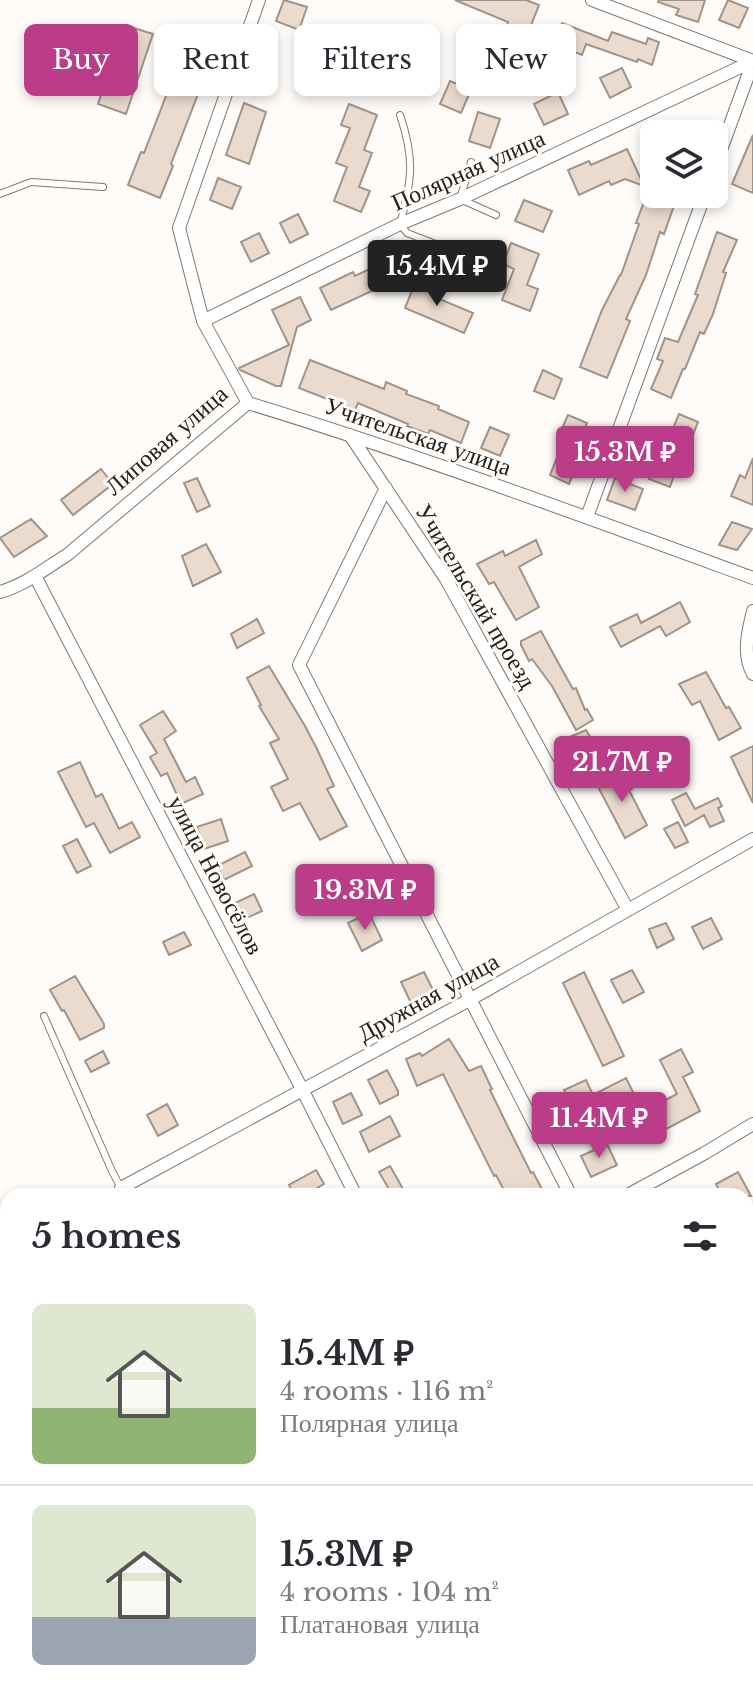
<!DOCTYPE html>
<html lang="en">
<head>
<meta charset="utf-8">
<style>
  :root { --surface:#fff; --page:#f2f2f3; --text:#2b2b33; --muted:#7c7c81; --line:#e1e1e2; --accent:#bb3c88 }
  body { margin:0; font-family:"Libre Baskerville",serif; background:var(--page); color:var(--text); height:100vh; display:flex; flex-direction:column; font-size:30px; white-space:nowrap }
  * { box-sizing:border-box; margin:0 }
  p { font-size:26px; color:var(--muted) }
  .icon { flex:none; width:44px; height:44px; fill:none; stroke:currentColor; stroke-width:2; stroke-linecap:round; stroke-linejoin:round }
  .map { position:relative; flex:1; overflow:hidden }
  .drawer { position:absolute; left:0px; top:1188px; width:754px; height:512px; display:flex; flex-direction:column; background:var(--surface); border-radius:24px 24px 0 0; box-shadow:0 4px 12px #0003 }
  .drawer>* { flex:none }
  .hud { position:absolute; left:24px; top:24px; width:706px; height:72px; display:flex; gap:16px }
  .fabs { position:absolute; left:640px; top:120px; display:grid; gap:16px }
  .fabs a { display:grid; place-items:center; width:88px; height:88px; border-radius:12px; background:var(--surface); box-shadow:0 4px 12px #0003; font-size:40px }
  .price { position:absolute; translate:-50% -68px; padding:0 18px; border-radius:8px; background:var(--accent); color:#fff; font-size:26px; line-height:52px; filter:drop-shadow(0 2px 4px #0008) }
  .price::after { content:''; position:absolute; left:50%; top:48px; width:24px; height:18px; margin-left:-12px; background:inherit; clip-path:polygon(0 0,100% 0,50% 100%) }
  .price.on { background:#222; color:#fff }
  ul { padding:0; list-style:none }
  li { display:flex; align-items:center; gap:24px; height:200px; padding:0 32px }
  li+li { border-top:2px solid var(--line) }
  li span { display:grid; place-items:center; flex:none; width:224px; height:160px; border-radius:12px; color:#555 }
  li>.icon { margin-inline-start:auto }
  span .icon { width:96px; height:96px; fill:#fffc; stroke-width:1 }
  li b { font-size:34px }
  h2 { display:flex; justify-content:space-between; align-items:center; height:96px; padding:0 32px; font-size:34px }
  .tag { padding:0 28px; border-radius:12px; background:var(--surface); box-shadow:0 4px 12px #0003; font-size:28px; line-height:72px }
  .tag.on { background:var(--accent); color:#fff }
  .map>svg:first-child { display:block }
  .building { fill:#eadbce; stroke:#a19387; stroke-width:2 }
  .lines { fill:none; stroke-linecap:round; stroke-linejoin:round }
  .lane-casing { stroke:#83776b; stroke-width:8 }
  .street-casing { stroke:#83776b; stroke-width:14 }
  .lane { stroke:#fff; stroke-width:6 }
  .street { stroke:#fff; stroke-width:12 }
  .labels { text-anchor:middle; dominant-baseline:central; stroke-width:6; stroke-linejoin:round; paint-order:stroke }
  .street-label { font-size:24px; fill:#25201b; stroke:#fefbf8 }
</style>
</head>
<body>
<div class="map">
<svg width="753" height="1700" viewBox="0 0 753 1700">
  <rect width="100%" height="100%" fill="#fefbf8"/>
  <path class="building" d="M284 0 307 7 299 30 276 21Z
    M455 0H526L539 5 528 33 507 25 508 22Z
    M659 0H705L698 22 676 15 679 9 658 2Z
    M728 0 748 8 739 28 719 20Z
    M562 23 608 41 612 32 646 44 648 38 659 42 652 65 638 59 637 62 586 44 582 55 554 44Z
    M124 25 153 34 126 114 98 104Z
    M373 41 384 69 363 77 352 49Z
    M183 52 210 63 171 164 173 166 160 198 128 185 141 152 144 153Z
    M310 54 326 62 316 82 300 74Z
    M404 56 424 64 415 87 395 79Z
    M622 68 631 87 610 98 600 78Z
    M450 81 471 90 461 113 440 104Z
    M558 92 568 114 544 125 534 104Z
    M244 103 266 112 249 164 226 155Z
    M349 104 377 115 364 150 372 153 359 187 370 191 361 212 334 201 347 167 336 163 350 128 341 125Z
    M478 112 500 119 490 148 469 141Z
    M753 135V193L732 184Z
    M627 149 644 186 625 179 611 185 609 181 579 195 568 170 589 161 591 165Z
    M218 178 241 187 232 209 210 200Z
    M647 194H678L664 234 660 232 646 275 626 319 630 321 607 378 580 367 602 310 620 275H621L639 224 636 223Z
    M524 200 552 211 543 232 515 221Z
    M298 214 308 234 290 243 280 223Z
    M717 232 737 240 723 272 726 273 713 314 704 334 700 332 685 369H683L671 398 651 389 663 361 657 359 665 338 678 342 698 295 695 294Z
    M259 233 269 253 251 262 241 242Z
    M511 243 539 254 527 285 538 289 530 311 502 300 514 269 503 264Z
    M397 256 406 275 331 310 320 288 353 272 355 276Z
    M416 281 440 291 437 298 473 313 464 333 405 308Z
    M300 297 311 320 297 327 281 386H276L240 370 239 368 289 345 272 310Z
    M310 360 384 389 386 382 407 391 406 394 439 406 438 409 469 422 461 443 430 430 428 434 407 426 408 424 358 403 355 410 299 388Z
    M543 370 562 379 554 399 534 391Z
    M679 414 698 422 690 442 686 441 670 487 649 479 659 451 663 452Z
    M568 415 587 423 572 460 578 463 569 484 550 475 565 438 559 435Z
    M490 427 509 435 500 456 481 448Z
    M753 458V505L731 496 740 475 745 478Z
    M101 469 113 484 73 515 61 500Z
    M197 478 210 506 197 512 184 483Z
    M615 478 643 489 635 510 607 500Z
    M31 519 47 536 14 557 0 538Z
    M732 522 752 529 737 550 719 545Z
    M536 540 542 554 519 567 539 607 516 620 494 582 489 584 477 564 503 551 505 556Z
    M206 544 221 572 193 586 182 556Z
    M680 602 690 622 666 636 660 626 621 647 610 627 637 614 641 623Z
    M257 619 264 633 237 648 231 634Z
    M541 631 560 666 573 689 576 688 585 710 587 709 593 720 576 730 552 686 532 659 529 661 521 645V641Z
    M269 666 305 726 317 749 334 786 327 789 347 826 320 840 300 803 283 811 271 787 288 779 270 743 279 739 259 706 261 705 247 678Z
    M706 672 726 708 729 707 741 728 719 740 700 701 692 705 679 684Z
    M163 711 176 731 164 739 186 782 195 777 203 794 181 804 167 773 161 776 150 757 157 753 140 725Z
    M586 730 594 743 574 753 567 738Z
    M615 737 622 750 603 759 597 746Z
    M753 746V803L731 757Z
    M80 762 96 797 102 794 119 829 132 822 140 837 110 853 94 823 86 827 58 772Z
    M622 772 632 789 629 790 647 825 625 838 597 785Z
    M686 793 695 809 718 798 722 806 718 808 724 821 710 827 704 815 685 826 672 800Z
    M221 819 228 841 204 849 197 827Z
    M678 822 688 842 675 848 664 829Z
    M77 839 91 866 77 873 63 846Z
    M245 852 252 866 224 880 217 866Z
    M372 872 383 893 356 906 346 886Z
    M254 894 262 911 240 921 233 904Z
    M369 913 382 940 362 951 348 923Z
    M711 918 722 939 703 949 692 927Z
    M666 923 674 939 657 948 649 929Z
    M184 932 191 945 169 955 163 942Z
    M632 970 644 992 623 1003 611 980Z
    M424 972 434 992 411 1003 401 982Z
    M584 972 624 1056 603 1066 563 983Z
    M75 976 104 1024V1028L80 1040 64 1010 62 1011 50 990Z
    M449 1039 469 1071 481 1066 492 1089 490 1090 508 1127 531 1173 533 1172 543 1191 534 1196H507L496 1175 494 1176 443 1074 417 1086 406 1059 420 1053 422 1056Z
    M681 1049 693 1072 683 1077 700 1111 642 1142 625 1108 575 1133 568 1120 577 1115 564 1090 586 1080 593 1095 626 1078 643 1112 677 1094 660 1060Z
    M103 1051 109 1063 91 1072 85 1061Z
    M387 1070 398 1091V1095L380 1104 368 1080Z
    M351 1093 362 1115 343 1124 333 1102Z
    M167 1104 178 1125 158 1136 147 1115Z
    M390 1116 400 1136 369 1152 360 1132Z
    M607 1144 617 1165 591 1177 581 1156Z
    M390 1166 407 1196H393L379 1172Z
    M316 1170 324 1184 303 1196H295L289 1185Z
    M738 1172 751 1196H722L716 1184Z"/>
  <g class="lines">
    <g class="lane-casing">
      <path id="lane" d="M400 115C415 159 412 181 400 224L407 233 482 262
        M471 162 460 199 496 215
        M0 194 31 182 103 187
        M44 1016 112 1171 125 1196
        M0 1661 8 1677
        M16 1692 20 1700
        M132 1692 136 1700"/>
    </g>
    <g class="street-casing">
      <path id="street" d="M592 0 753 61
        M714 169 753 62
        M203 321 400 224 460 199 753 61
        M248 403C418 455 586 517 753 578
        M248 403 203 321 179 228 259 0
        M350 435 446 579 628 910
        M386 488 299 665 571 1196
        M587 517 705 194
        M35 576 303 1091 356 1196
        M0 592C25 585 46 568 67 555L248 403
        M753 611C748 631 742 655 753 674
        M121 1188 471 999 753 839
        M626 1196 705 1153 753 1124
        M746 1419 753 1415
        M746 1544 753 1558
        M381 1692 385 1700
        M226 1700 241 1692
        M740 1700 753 1693"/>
    </g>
    <use href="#lane" class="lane"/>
    <use href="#street" class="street"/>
  </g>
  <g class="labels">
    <g class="street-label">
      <text transform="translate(468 170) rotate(-24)">Полярная улица</text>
      <text transform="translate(418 436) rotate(19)">Учительская улица</text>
      <text transform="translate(166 440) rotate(-41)">Липовая улица</text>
      <text transform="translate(476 596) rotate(59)">Учительский проезд</text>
      <text transform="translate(216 875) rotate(62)">улица Новосёлов</text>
      <text transform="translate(428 997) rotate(-29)">Дружная улица</text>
    </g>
  </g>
</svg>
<div class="fabs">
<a><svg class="icon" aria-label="layers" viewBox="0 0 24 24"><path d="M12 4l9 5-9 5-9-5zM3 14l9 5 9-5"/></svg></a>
</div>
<b class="price on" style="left:437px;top:308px">15.4M ₽</b>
<b class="price" style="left:625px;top:494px">15.3M ₽</b>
<b class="price" style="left:622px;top:804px">21.7M ₽</b>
<b class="price" style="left:365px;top:932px">19.3M ₽</b>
<b class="price" style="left:599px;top:1160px">11.4M ₽</b>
<div class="hud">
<a class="tag on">Buy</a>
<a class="tag">Rent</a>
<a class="tag">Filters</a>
<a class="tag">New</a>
</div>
<section class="drawer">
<h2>5 homes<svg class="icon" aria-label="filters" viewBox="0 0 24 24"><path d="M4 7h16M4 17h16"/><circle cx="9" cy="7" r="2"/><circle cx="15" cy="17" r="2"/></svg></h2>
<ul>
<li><span style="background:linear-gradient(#dfe7d0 65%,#8fb573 0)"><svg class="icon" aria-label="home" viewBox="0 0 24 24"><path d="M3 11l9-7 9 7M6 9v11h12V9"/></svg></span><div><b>15.4M ₽</b><p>4 rooms · 116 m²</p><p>Полярная улица</p></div></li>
<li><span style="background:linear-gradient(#dfe7d0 70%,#9aa5b1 0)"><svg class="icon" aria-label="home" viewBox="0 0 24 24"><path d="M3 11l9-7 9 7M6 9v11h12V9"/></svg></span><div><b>15.3M ₽</b><p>4 rooms · 104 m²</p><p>Платановая улица</p></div></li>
</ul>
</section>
</div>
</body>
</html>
